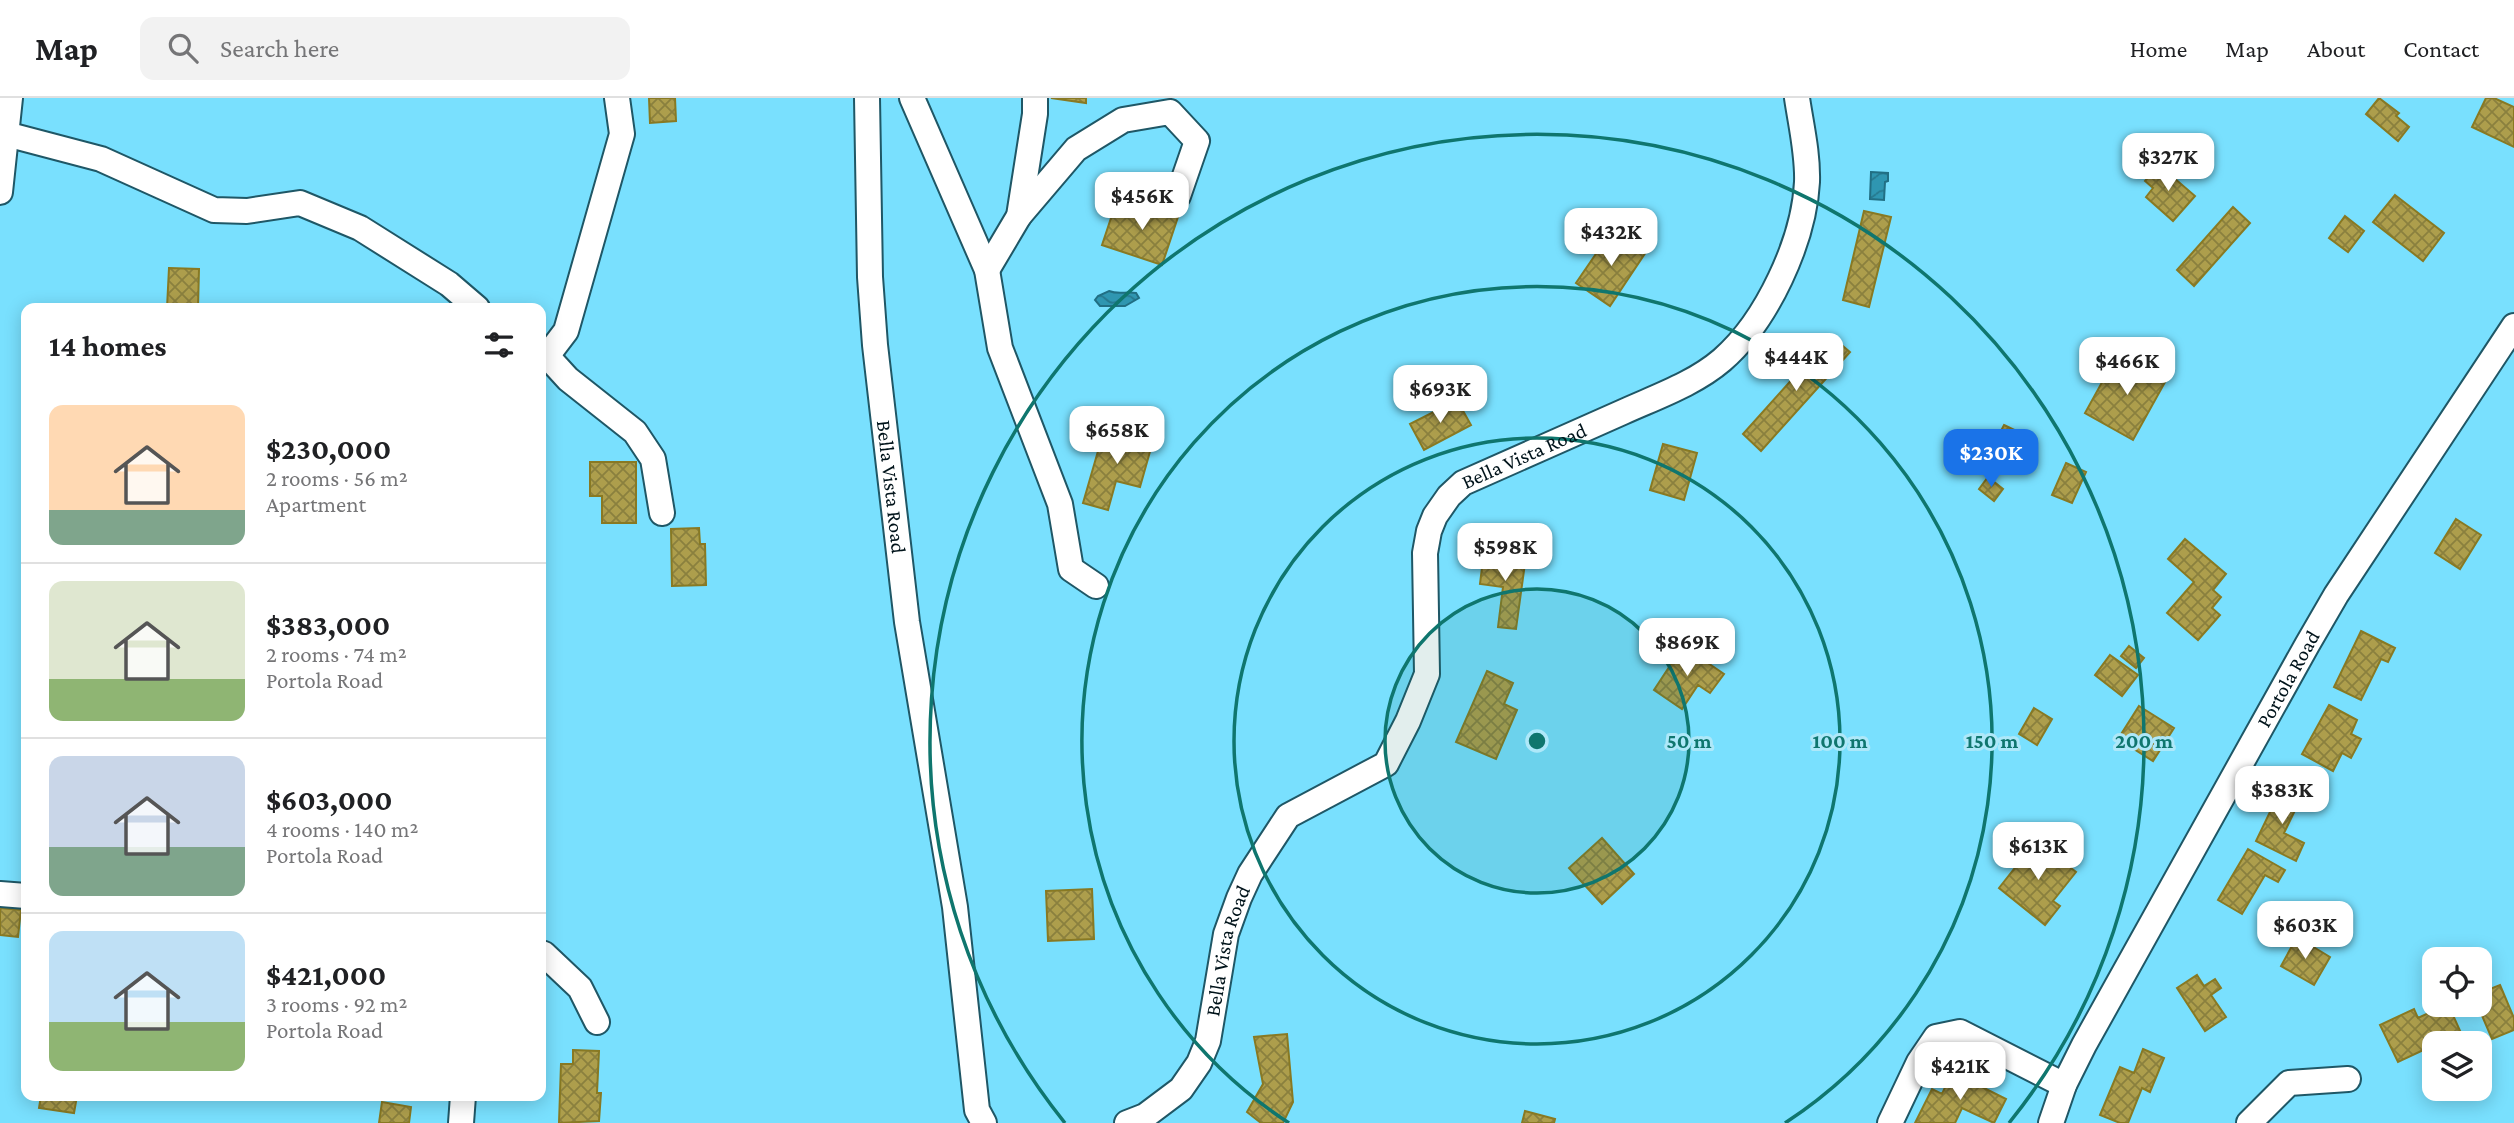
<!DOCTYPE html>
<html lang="en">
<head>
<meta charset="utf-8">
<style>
  :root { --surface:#fff; --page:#f2f2f2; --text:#202124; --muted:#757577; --line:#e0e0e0; --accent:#1a73e8 }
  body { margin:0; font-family:"Crimson Pro",serif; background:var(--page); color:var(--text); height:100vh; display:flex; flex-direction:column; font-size:26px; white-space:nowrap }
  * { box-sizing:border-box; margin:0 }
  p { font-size:23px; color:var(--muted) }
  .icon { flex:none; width:38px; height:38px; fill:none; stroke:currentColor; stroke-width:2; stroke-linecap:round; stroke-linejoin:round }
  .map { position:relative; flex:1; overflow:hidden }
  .details { position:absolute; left:21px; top:205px; width:525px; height:798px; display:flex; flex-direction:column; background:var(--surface); border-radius:14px; box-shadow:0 4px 18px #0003 }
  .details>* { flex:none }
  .fabs { position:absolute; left:2422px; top:849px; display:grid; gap:14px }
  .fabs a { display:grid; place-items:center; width:70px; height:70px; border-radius:14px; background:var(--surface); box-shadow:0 4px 18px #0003; font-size:35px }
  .price { position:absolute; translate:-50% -60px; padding:0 16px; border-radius:14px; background:#fff; color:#222; font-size:23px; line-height:46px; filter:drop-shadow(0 2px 4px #0008) }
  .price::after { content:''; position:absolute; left:50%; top:42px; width:21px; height:16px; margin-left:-10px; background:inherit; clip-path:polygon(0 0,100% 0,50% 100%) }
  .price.selected { background:var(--accent); color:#fff }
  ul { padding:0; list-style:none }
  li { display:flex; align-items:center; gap:21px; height:175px; padding:0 28px }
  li+li { border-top:2px solid var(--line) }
  li span { display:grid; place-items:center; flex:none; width:196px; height:140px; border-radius:14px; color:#555 }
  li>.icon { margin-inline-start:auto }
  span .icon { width:84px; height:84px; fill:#fffc; stroke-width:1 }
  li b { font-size:30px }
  h2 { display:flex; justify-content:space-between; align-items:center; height:84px; padding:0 28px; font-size:30px }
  header { display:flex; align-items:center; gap:42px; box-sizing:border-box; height:98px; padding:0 35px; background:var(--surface); border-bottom:2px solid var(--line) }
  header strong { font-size:33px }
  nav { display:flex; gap:38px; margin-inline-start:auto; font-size:24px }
  .search { width:490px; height:63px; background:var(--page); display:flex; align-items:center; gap:18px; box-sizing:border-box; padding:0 24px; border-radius:14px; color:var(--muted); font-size:26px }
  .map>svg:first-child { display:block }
  .water { fill:url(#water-waves); stroke:#216f84; stroke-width:2 }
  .building { fill:url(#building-cross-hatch); stroke:#887923; stroke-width:2 }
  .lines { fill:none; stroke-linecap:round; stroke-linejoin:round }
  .minor-casing { stroke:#1f5766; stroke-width:28 }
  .minor { stroke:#fff; stroke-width:24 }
  .ring { fill:none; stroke:#0f766e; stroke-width:3.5 }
  .labels { text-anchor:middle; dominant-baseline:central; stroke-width:6; stroke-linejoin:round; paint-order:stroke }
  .street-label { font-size:21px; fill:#00131a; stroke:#aee8f9 }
  .centre { fill:#0f766e; stroke:#aee8f9; stroke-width:3.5 }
  .ring-label { font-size:21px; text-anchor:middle; font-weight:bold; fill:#0f766e; stroke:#aee8f9; stroke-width:6; stroke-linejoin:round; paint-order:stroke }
</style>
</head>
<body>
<header>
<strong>Map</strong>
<div class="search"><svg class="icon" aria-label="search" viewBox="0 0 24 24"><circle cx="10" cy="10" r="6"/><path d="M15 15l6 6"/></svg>Search here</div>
<nav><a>Home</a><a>Map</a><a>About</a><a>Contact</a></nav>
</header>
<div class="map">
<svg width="2514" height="1025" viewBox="0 0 2514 1025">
  <defs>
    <pattern id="water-waves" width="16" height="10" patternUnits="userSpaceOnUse" patternTransform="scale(1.75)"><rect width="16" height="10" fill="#2f96b1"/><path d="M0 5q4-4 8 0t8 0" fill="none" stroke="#26798f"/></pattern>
    <pattern id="building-cross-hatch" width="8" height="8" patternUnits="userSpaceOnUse" patternTransform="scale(1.75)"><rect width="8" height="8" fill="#ad9e4c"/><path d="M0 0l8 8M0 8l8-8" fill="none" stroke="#8a803e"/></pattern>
  </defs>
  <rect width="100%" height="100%" fill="#79e0fe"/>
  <path class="water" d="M1871 74 1888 75V83L1885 84 1884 102 1870 101Z
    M1109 193C1119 197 1126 193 1136 195L1139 200 1125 208H1100L1095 202 1098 198Z"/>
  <path class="building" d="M649 0H675L676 23 650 25Z
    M1051 0H1086V5Z
    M2379 0 2399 15 2396 18 2409 29 2398 43 2366 16Z
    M2486 0H2494L2514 9V49L2472 29Z
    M2159 67 2195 98 2173 123 2146 99 2153 90 2145 83Z
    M2395 97 2444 135 2423 163 2373 124Z
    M1116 105 1151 117 1155 105 1180 113 1162 167 1102 147Z
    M2233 109 2250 125 2194 188 2177 172Z
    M1864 113 1891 119 1869 209 1843 202Z
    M2345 118 2364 133 2348 154 2329 140Z
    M1613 131 1646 154 1610 208 1576 185Z
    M169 170 199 171 198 210H167Z
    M1831 238 1850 254 1761 353 1743 336Z
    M2134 258 2169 277 2133 342 2085 315 2111 268 2125 276Z
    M1457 302 1471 327 1424 352 1410 326Z
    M2004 327 2027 338 2012 370 1988 358Z
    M1105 329 1153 343 1140 389 1116 383 1108 412 1083 405Z
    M1663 346 1697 355 1684 402 1650 392Z
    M590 364H636V425H602V398H590Z
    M2066 365 2086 374 2072 405 2052 397Z
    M1988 379 2003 391 1994 403 1979 391Z
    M2456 421 2481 437 2460 471 2435 455Z
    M699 430 700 446H705L706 487 672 488 671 431Z
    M2185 441 2226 476 2213 492 2221 499 2212 510 2220 517 2198 542 2167 515 2194 484 2168 461Z
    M1484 453 1526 458 1516 531 1498 529 1503 489 1480 486Z
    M2361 533 2395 550 2388 564 2381 561 2361 602 2334 589Z
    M1683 548 1724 576 1710 595 1698 587 1682 611 1654 592Z
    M2129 548 2144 560 2136 570 2121 558Z
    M2110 557 2138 577 2122 598 2095 577Z
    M1487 573 1513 585 1504 606 1517 612 1496 661 1456 644Z
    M2329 607 2357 622 2351 636 2361 641 2351 660 2342 655 2333 673 2302 656Z
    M2139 608 2174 630 2153 663 2118 641Z
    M2034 610 2052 621 2037 647 2019 636Z
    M2282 689 2302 698 2284 735 2304 745 2296 763 2256 743Z
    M1602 740 1634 776 1602 806 1569 770Z
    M2036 743 2076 774 2053 803 2060 808 2045 827 1999 790Z
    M2248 751 2285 772 2278 784 2265 777 2242 816 2218 802Z
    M1092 791 1094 841 1048 843 1046 793Z
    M0 810 21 812 18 839 0 837Z
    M2297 839 2330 859 2314 887 2281 868Z
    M2197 877 2204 888 2215 881 2221 890 2211 897 2226 919 2205 933 2177 890Z
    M2500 887 2514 920V932L2492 941 2477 906H2480V895Z
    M2448 906 2461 935 2434 945V947L2398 964 2380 927 2414 911 2418 920Z
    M1287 936 1293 1004 1283 1025H1261L1247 1014 1263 986 1254 939Z
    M2143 951 2164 960 2150 994 2142 990 2128 1025H2120L2100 1017 2120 969 2134 975Z
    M573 952 599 953 597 995H601L599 1023 559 1025 561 966H573Z
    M1952 974 2006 1001 1994 1025 1962 1010 1955 1025H1915L1932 991 1942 996Z
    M41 998H95V1001L77 998 74 1015 39 1010Z
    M382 1004 411 1009 409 1025H379Z
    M1525 1013 1555 1021 1554 1025H1522Z"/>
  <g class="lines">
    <g class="minor-casing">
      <g id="minor">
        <path id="s1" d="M867 0 870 179 875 247 907 524 955 809 977 1012 984 1025"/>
        <path d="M912 0 987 172 1000 250 1060 406 1071 471 1096 488"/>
        <path d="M6 36 101 61 214 112 247 113 300 105 360 130 449 186 477 210"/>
        <path d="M0 94 10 0"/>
        <path d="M1019 118 1076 51 1123 22 1170 14 1197 43 1178 98"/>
        <path d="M987 172 1019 118 1035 16V0"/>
        <path d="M541 255 547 258 568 281 635 334 653 361 662 415"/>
        <path d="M547 258 566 233 622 36 617 0"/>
        <path d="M0 796 26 798"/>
        <path d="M541 855 544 856 580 890 597 924"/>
        <path d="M461 1025 463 998"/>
        <path id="s2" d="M1127 1025 1145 1018 1181 991 1199 965 1208 943 1226 836 1239 800 1250 776 1288 718 1386 666 1408 623 1427 576 1425 455 1429 433 1435 418 1449 398 1463 385C1516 361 1570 338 1623 314 1656 299 1694 286 1722 262 1767 223 1804 143 1807 84 1808 56 1801 27 1797 0"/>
        <path d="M1890 1025 1919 964 1936 939 1960 934 2064 987"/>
        <path id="s3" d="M2051 1025 2064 987 2084 947 2307 547 2336 497 2514 228"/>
        <path d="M2249 1025 2289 985 2348 981"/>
      </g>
    </g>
    <use href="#minor" class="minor"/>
  </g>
  <circle cx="1537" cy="643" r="152" fill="#0f766e" fill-opacity=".12"/>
  <g class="ring">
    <circle cx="1537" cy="643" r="152"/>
    <circle cx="1537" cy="643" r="303"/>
    <path d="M1289 1025A455 455 0 1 1 1785 1025"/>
    <path d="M1065 1025A607 607 0 1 1 2009 1025"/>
  </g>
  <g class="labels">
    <g class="street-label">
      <text stroke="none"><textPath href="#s2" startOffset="842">Bella Vista Road</textPath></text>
      <text stroke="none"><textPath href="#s1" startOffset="390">Bella Vista Road</textPath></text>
      <text stroke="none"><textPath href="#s3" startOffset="504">Portola Road</textPath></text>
      <text stroke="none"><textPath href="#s2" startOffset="212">Bella Vista Road</textPath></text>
    </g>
  </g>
  <circle cx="1537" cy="643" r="10" class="centre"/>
  <g class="ring-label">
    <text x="1689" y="650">50 m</text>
    <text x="1840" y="650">100 m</text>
    <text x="1992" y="650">150 m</text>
    <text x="2144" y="650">200 m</text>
  </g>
</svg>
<div class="fabs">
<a><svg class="icon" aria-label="locate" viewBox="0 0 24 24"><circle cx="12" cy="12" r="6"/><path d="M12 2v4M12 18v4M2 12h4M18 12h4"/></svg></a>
<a><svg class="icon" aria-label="layers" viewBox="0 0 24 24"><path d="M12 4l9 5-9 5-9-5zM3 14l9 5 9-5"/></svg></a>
</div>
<b class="price" style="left:2168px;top:95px">$327K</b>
<b class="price" style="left:1142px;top:134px">$456K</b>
<b class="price" style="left:1611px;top:170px">$432K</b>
<b class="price" style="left:1796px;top:295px">$444K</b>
<b class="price" style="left:2127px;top:299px">$466K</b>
<b class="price" style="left:1440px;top:327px">$693K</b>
<b class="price" style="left:1117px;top:368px">$658K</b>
<b class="price selected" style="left:1991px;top:391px">$230K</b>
<b class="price" style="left:1505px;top:485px">$598K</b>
<b class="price" style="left:1687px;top:580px">$869K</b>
<b class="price" style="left:2282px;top:728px">$383K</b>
<b class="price" style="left:2038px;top:784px">$613K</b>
<b class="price" style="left:2305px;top:863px">$603K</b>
<b class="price" style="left:1960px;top:1004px">$421K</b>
<section class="details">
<h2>14 homes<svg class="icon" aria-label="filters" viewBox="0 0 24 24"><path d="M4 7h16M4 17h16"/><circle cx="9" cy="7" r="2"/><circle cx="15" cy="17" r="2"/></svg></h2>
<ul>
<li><span style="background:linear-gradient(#ffd9b3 75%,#7fa58c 0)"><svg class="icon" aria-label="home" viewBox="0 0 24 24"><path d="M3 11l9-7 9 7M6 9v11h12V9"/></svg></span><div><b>$230,000</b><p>2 rooms · 56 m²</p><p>Apartment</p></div></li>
<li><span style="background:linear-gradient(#dfe7d0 70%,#8fb573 0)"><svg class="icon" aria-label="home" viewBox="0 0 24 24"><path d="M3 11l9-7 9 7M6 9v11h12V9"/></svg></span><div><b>$383,000</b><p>2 rooms · 74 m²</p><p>Portola Road</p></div></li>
<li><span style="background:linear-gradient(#c9d6e8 65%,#7fa58c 0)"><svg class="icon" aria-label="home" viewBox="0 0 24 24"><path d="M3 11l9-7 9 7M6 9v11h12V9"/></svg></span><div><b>$603,000</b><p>4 rooms · 140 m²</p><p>Portola Road</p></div></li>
<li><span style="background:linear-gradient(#bfe0f5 65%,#8fb573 0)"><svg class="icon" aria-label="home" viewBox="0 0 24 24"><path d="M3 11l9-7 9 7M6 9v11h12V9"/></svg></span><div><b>$421,000</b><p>3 rooms · 92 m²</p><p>Portola Road</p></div></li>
</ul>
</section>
</div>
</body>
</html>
